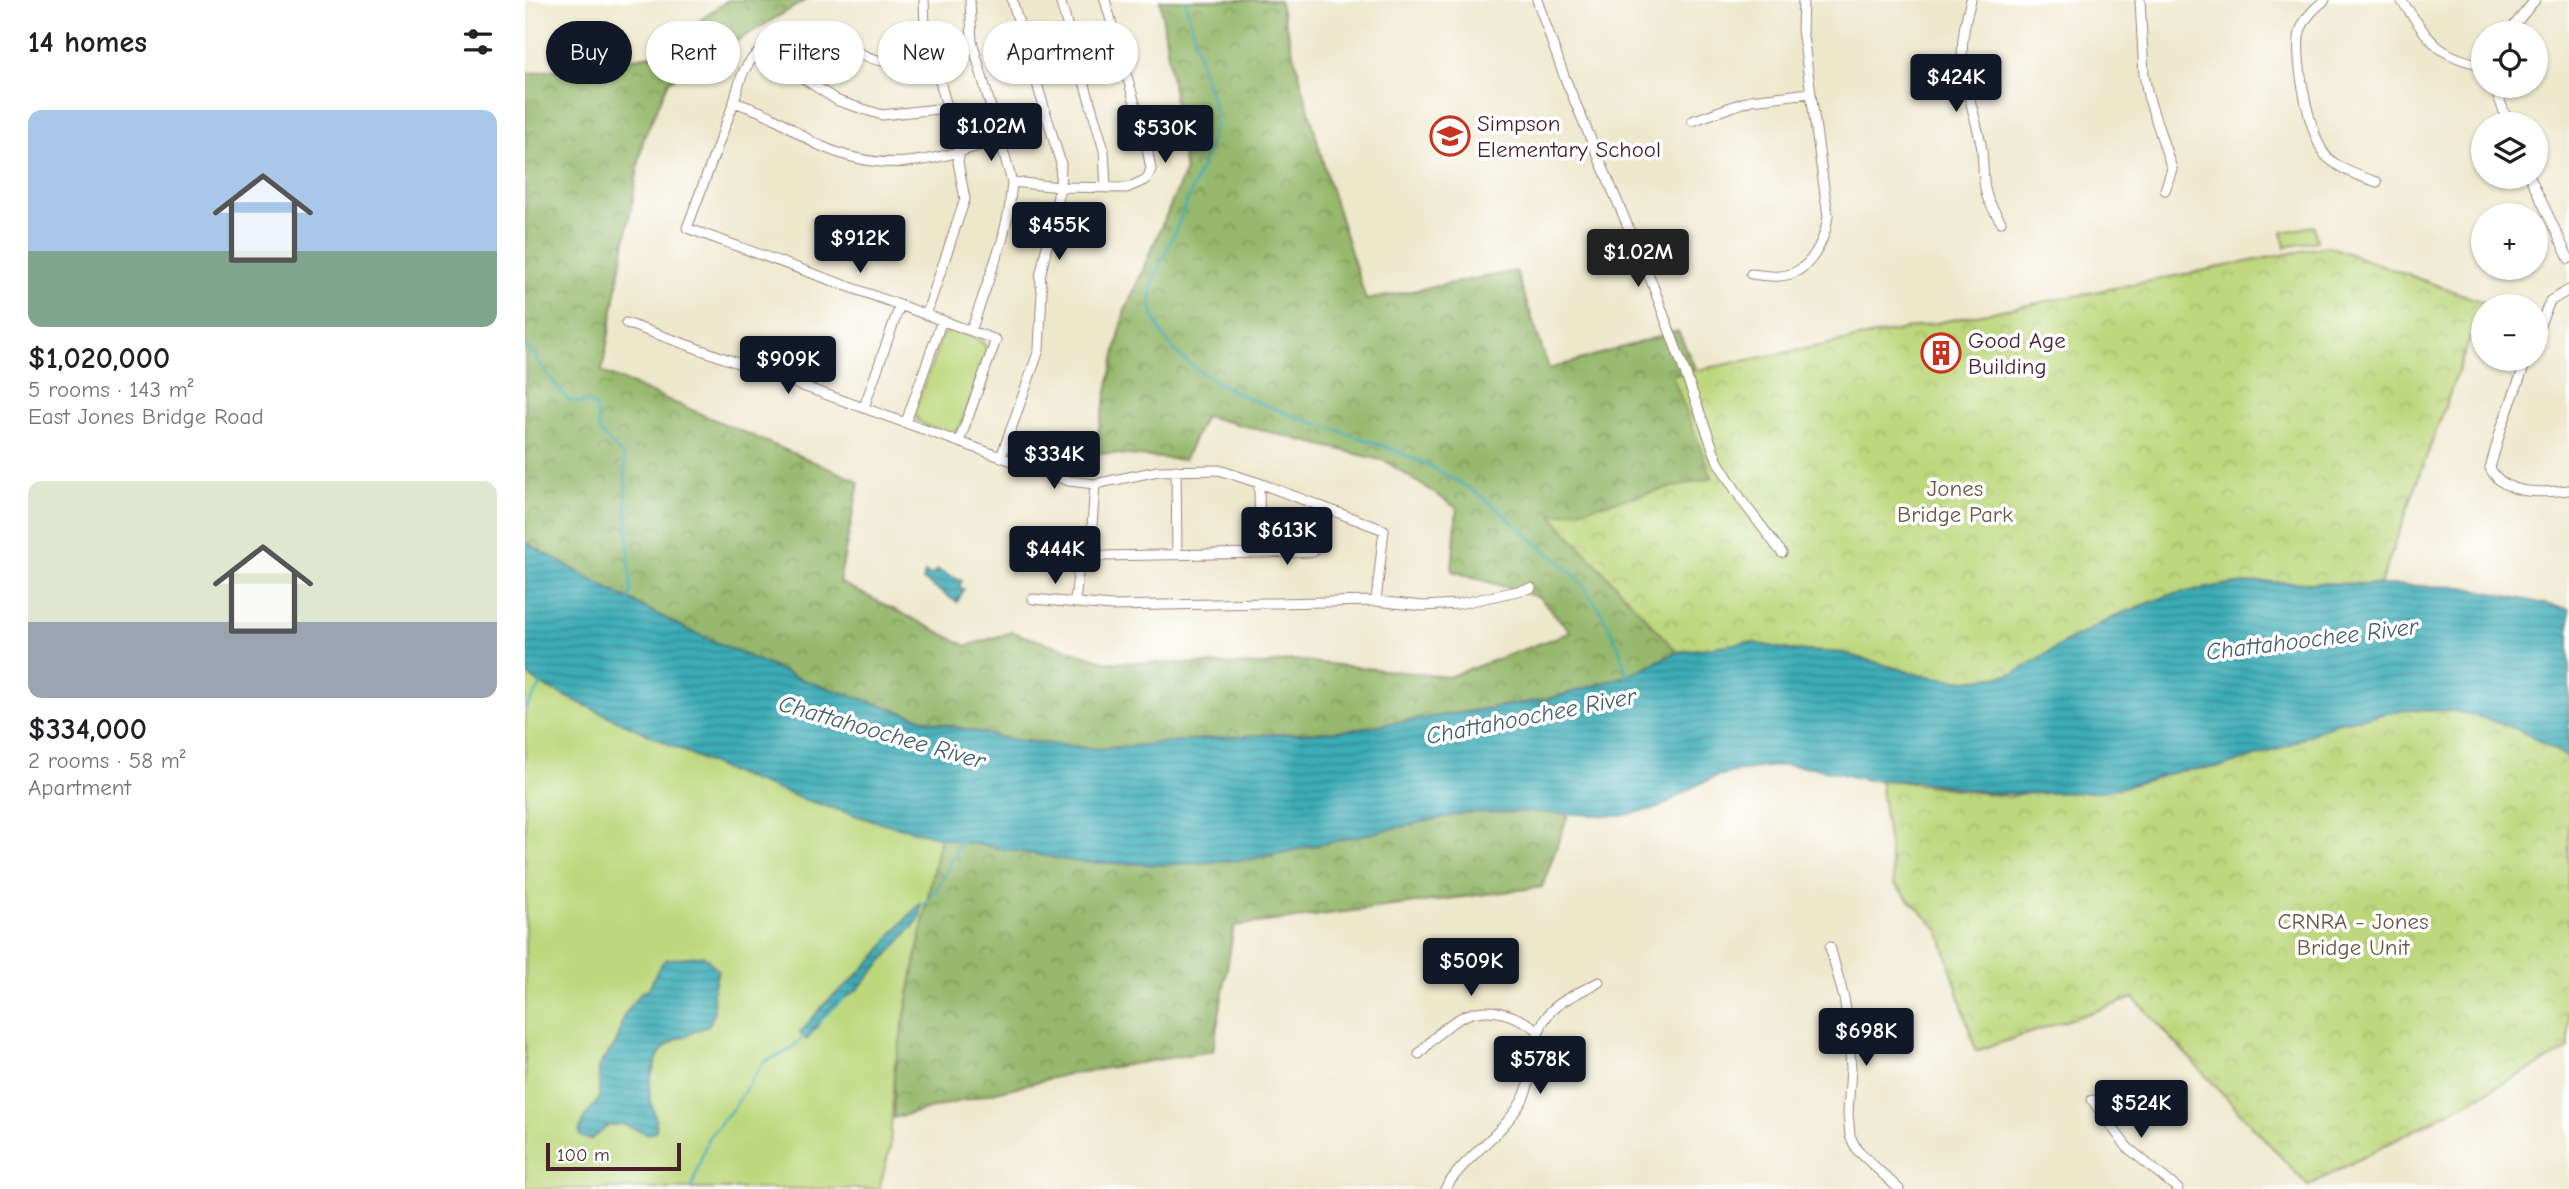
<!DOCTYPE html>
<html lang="en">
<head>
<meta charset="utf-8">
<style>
  :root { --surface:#fff; --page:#f2f2f2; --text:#202124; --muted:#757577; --accent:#111827 }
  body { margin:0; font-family:"Comic Neue",sans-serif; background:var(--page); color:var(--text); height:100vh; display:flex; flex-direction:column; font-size:26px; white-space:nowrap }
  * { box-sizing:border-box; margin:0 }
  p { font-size:23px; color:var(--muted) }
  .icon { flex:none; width:38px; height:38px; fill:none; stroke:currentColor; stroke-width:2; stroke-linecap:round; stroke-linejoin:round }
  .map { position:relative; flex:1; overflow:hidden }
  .details { display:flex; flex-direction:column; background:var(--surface); width:525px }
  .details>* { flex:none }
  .top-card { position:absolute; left:21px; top:21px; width:665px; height:63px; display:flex; gap:14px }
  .tools { position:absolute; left:1946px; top:21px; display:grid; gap:14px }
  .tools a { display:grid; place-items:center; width:77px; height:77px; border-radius:50%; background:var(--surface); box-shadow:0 2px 5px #0004; font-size:35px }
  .scale { position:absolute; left:21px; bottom:18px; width:135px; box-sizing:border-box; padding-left:7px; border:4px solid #4a1f2b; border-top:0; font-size:19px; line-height:24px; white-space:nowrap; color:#4a1f2b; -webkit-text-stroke:5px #fff; paint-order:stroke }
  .price { position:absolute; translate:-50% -60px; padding:0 16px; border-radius:7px; background:var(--accent); color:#fff; font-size:23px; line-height:46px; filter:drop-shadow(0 2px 4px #0008) }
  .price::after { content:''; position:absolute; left:50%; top:42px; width:21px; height:16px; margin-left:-10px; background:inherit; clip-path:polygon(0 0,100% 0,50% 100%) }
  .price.selected { background:#222; color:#fff }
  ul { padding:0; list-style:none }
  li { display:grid; align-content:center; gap:14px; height:371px; padding:0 28px }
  li span { display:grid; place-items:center; height:217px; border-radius:14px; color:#555 }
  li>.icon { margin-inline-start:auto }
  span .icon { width:126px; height:126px; fill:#fffc; stroke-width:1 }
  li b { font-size:30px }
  h2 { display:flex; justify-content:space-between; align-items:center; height:84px; padding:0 28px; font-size:30px }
  .chip { padding:0 24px; border-radius:32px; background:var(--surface); box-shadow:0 2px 5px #0004; font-size:24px; line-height:63px }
  .chip.selected { background:var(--accent); color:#fff }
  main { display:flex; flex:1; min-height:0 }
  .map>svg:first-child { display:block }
  .grass { fill:#bcd77c; stroke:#837b54; stroke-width:2 }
  .forest { fill:url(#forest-crowns); stroke:#706c4c; stroke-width:2 }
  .park { fill:url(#park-crowns); stroke:#837b54; stroke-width:2 }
  .water { fill:url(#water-rules); stroke:#426670; stroke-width:2 }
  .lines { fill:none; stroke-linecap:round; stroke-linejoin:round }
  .stream { stroke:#3bacb6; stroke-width:2.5 }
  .minor-casing { stroke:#9c837b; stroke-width:11 }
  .minor { stroke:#fff; stroke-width:9 }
  .labels { text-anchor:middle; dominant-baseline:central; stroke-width:7; stroke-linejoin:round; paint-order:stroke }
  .poi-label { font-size:23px; fill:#4a1f2b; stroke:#fff; text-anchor:start }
  .park-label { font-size:23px; fill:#6c5643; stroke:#fff }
  .water-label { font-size:24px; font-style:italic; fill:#435e6a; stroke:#fff }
</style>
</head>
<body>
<main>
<section class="details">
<h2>14 homes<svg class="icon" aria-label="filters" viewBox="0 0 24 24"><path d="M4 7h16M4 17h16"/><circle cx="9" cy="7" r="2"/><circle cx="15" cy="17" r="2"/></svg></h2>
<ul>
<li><span style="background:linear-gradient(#a9c7e8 65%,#7fa58c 0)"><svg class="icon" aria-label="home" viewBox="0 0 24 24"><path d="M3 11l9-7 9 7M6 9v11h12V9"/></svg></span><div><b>$1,020,000</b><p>5 rooms · 143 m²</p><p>East Jones Bridge Road</p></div></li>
<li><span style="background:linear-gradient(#dfe7d0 65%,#9aa5b1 0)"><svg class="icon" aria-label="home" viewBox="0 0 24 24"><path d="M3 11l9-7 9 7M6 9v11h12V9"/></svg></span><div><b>$334,000</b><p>2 rooms · 58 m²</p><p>Apartment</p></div></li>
</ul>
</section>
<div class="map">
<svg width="2044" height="1189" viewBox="0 0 2044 1189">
  <defs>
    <pattern id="forest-crowns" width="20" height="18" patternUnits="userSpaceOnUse" patternTransform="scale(1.75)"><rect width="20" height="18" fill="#95b86c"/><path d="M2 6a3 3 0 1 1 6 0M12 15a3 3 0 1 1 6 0" fill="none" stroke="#7c9559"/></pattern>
    <pattern id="park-crowns" width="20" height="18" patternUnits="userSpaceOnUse" patternTransform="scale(1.75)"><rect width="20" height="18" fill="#bcd77c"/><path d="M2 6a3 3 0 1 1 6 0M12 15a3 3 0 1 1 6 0" fill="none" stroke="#a3b86b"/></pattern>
    <pattern id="water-rules" width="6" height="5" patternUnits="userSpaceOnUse" patternTransform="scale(1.75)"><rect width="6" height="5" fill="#3bacb6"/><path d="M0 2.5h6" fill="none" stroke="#348b94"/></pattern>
  </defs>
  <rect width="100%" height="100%" fill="#fff"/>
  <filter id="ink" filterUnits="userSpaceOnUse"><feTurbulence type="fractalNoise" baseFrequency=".0143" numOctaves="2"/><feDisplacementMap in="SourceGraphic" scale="14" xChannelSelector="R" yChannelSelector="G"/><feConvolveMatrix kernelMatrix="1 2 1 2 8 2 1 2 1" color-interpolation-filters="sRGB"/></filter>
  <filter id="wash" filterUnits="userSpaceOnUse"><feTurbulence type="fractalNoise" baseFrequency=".00686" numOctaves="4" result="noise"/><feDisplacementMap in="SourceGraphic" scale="28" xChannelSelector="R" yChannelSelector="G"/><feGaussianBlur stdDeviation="1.57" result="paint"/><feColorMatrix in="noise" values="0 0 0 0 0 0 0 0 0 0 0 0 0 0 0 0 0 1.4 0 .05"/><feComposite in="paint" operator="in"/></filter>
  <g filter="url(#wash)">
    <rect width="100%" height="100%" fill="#ede7cb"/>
    <path class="grass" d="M1789 226 1792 241 1760 247 1757 232Z
      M427 330 455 340 461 346V354L435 429 423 433C410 429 391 427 389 411L418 334Z
      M0 667 417 826 369 1072 365 1148 354 1189H0Z"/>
    <path class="forest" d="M203 0H281L144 81 118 140 77 372 329 479 334 483 314 582 442 646 487 632 582 662 739 665 767 660 923 677 1046 632 1014 597 927 571 932 508 860 461 680 416 659 460 569 452 599 313 660 172 635 0H754L803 180 841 300 991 271 1024 369 1153 331 1171 371 1803 246 1958 302 1855 584 1737 582 1152 652 1102 676 1023 699 816 731 701 737 573 749 488 740 405 721 275 679 163 630 85 590 0 542V74L127 55Z
      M1058 774 1017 887 709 926 688 1051 539 1075 369 1118V1072L417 826Z"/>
    <path class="park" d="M1803 246 1958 302 1855 584 1737 582 1692 586 1597 613 1539 643 1488 674 1441 681 1395 675 1318 653 1265 650 1223 642 1152 652 1027 516 1187 478 1147 375Z
      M1933 702 2044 747V1049L1783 1186 1609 998 1451 1051 1414 930 1369 884 1354 772 1365 780 1484 797 1804 718Z"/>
    <path class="water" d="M0 542 85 590 163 630 275 679 405 721 488 740 573 749 701 737 816 731 1023 699 1102 676 1152 652 1223 642 1265 650 1318 653 1395 675 1441 681 1488 674 1539 643 1597 613 1645 595 1692 586 1738 582 1939 587 2044 609V758L1992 729 1959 718 1929 711 1880 710 1811 723 1754 749 1696 767 1654 771 1599 787 1570 792 1471 794 1391 781 1342 780 1286 767 1259 765 1212 771 1192 776 1170 786 1133 808 1096 816 999 812 939 813 728 859 640 865 554 862 421 839 342 819 278 799 202 771 16 685 0 673Z
      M411 570 437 581 434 587 439 589 432 602 398 580 400 573 407 576Z
      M395 904 396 917 332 990 304 1009 282 1040 275 1033 301 1002 325 982 353 954 367 934Z
      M178 955 193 970 188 991 189 1013 184 1025C158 1040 136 1036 128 1071 125 1079 124 1090 125 1098 127 1110 133 1118 131 1130L124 1134 96 1124 83 1126 65 1140 55 1136 54 1132 60 1117 74 1099V1070L77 1061 91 1044 98 1017 116 992 123 990 134 967 140 960Z"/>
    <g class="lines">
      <path class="stream" d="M660 0 679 76 689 106 690 126 685 144C672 177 659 210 645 243 638 259 626 280 626 297 628 391 807 423 874 452 900 463 945 486 966 504 979 514 990 525 1002 535 1016 548 1034 559 1047 573 1074 602 1095 641 1103 680
        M0 345 44 401 70 405 75 432 99 457 106 590 104 602
        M0 709 18 683
        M393 910C408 899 431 857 435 839
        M294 1022 319 998
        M166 1189 183 1138 209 1107 231 1073 239 1062 263 1051 279 1036"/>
    </g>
  </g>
  <g filter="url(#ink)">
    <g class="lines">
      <g class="minor-casing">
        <path id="minor" d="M399 0 400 29 435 152 433 162 440 199 401 315
          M445 0 447 41 487 182 484 211 477 241 446 331
          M535 0 579 150 581 188
          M1012 0 1039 76 1127 283 1193 462 1218 502 1257 553
          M1446 0C1427 63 1443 84 1456 144 1459 160 1457 177 1461 193 1463 203 1471 213 1476 222
          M1615 0 1619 74 1623 96 1647 169 1640 190
          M1800 0C1790 8 1781 16 1776 29 1767 51 1785 142 1803 158 1818 171 1834 176 1852 182
          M1876 0C1905 39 1908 55 1958 65
          M271 32 268 46 256 64 313 101 357 115 422 108
          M1983 33 2010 0
          M447 41C420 50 387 65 358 61 335 58 317 40 295 33 269 23 230 48 219 71 214 81 212 92 209 102 222 107 237 111 249 118 265 126 279 139 296 146 362 176 408 160 474 140
          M1969 86 1984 124
          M209 102 162 228 471 340 434 442
          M1167 121 1226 100 1285 93
          M2005 177 2044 259
          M487 182 535 187 602 188 622 179 626 169 620 138 580 0
          M1226 274C1235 275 1245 277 1254 276 1285 275 1300 241 1303 216L1277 29 1278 0
          M101 323 476 457 514 350 517 292 515 277 535 187 536 164 487 0
          M2011 334 2025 301 2044 290
          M2002 359 1977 426 1965 468C1979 496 2017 493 2044 490
          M339 407 375 305
          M381 422 417 320
          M476 457 544 481 570 484 633 471 694 470 734 483 859 530 851 601
          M651 470 652 554
          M734 483 735 553
          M559 549 578 556 788 552
          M508 599 586 606 851 601 898 606 933 604 1006 588
          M550 603 554 564 567 526 570 484
          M1305 947 1319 998 1323 1023 1326 1068 1323 1113 1325 1136 1332 1150 1374 1189
          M894 1054C932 1011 961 995 1013 1030
          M1567 1100 1602 1147 1653 1189
          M920 1189C940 1156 975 1137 995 1104 1003 1092 1005 1077 1007 1063 1015 1009 1027 1006 1074 982"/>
      </g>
      <use href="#minor" class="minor"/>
    </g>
  </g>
  <defs>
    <g id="school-ring" transform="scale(2.0125)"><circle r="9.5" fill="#fff" stroke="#c8321e" stroke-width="1.5"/><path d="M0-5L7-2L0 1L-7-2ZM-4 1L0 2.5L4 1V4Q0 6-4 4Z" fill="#c8321e"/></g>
    <g id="building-ring" transform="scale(2.0125)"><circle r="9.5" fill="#fff" stroke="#c8321e" stroke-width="1.5"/><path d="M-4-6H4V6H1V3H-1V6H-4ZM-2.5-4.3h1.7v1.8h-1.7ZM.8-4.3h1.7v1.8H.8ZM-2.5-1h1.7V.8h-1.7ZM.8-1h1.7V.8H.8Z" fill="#c8321e"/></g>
  </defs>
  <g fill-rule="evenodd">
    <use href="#school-ring" x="925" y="136"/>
    <use href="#building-ring" x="1416" y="353"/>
  </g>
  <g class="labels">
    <g class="poi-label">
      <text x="952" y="123">Simpson<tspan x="952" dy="26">Elementary School</tspan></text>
      <text x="1443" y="340">Good Age<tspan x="1443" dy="26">Building</tspan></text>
    </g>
    <g class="park-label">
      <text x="1430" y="488">Jones<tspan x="1430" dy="26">Bridge Park</tspan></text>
      <text x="1828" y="921">CRNRA - Jones<tspan x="1828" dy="26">Bridge Unit</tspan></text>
    </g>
    <g class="water-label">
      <text transform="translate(1787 639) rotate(-7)">Chattahoochee River</text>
      <text transform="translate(1006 716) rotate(-11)">Chattahoochee River</text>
      <text transform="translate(357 732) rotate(16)">Chattahoochee River</text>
    </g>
  </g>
</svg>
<div class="tools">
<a><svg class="icon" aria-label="locate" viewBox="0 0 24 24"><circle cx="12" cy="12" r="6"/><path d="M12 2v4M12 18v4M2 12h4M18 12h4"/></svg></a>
<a><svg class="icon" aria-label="layers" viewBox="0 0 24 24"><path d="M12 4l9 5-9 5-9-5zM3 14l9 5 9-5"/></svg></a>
<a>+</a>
<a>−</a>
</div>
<div class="scale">100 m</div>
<b class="price" style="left:1431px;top:114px">$424K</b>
<b class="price" style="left:466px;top:163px">$1.02M</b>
<b class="price" style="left:640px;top:165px">$530K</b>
<b class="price" style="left:534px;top:262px">$455K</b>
<b class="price" style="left:335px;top:275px">$912K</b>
<b class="price selected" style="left:1113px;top:289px">$1.02M</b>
<b class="price" style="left:263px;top:396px">$909K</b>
<b class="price" style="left:529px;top:491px">$334K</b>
<b class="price" style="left:762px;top:567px">$613K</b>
<b class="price" style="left:530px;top:586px">$444K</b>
<b class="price" style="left:946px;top:998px">$509K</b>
<b class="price" style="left:1341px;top:1068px">$698K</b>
<b class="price" style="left:1015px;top:1096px">$578K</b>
<b class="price" style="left:1616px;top:1140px">$524K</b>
<div class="top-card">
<a class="chip selected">Buy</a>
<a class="chip">Rent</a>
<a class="chip">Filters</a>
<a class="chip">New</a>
<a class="chip">Apartment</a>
</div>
</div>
</main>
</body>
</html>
